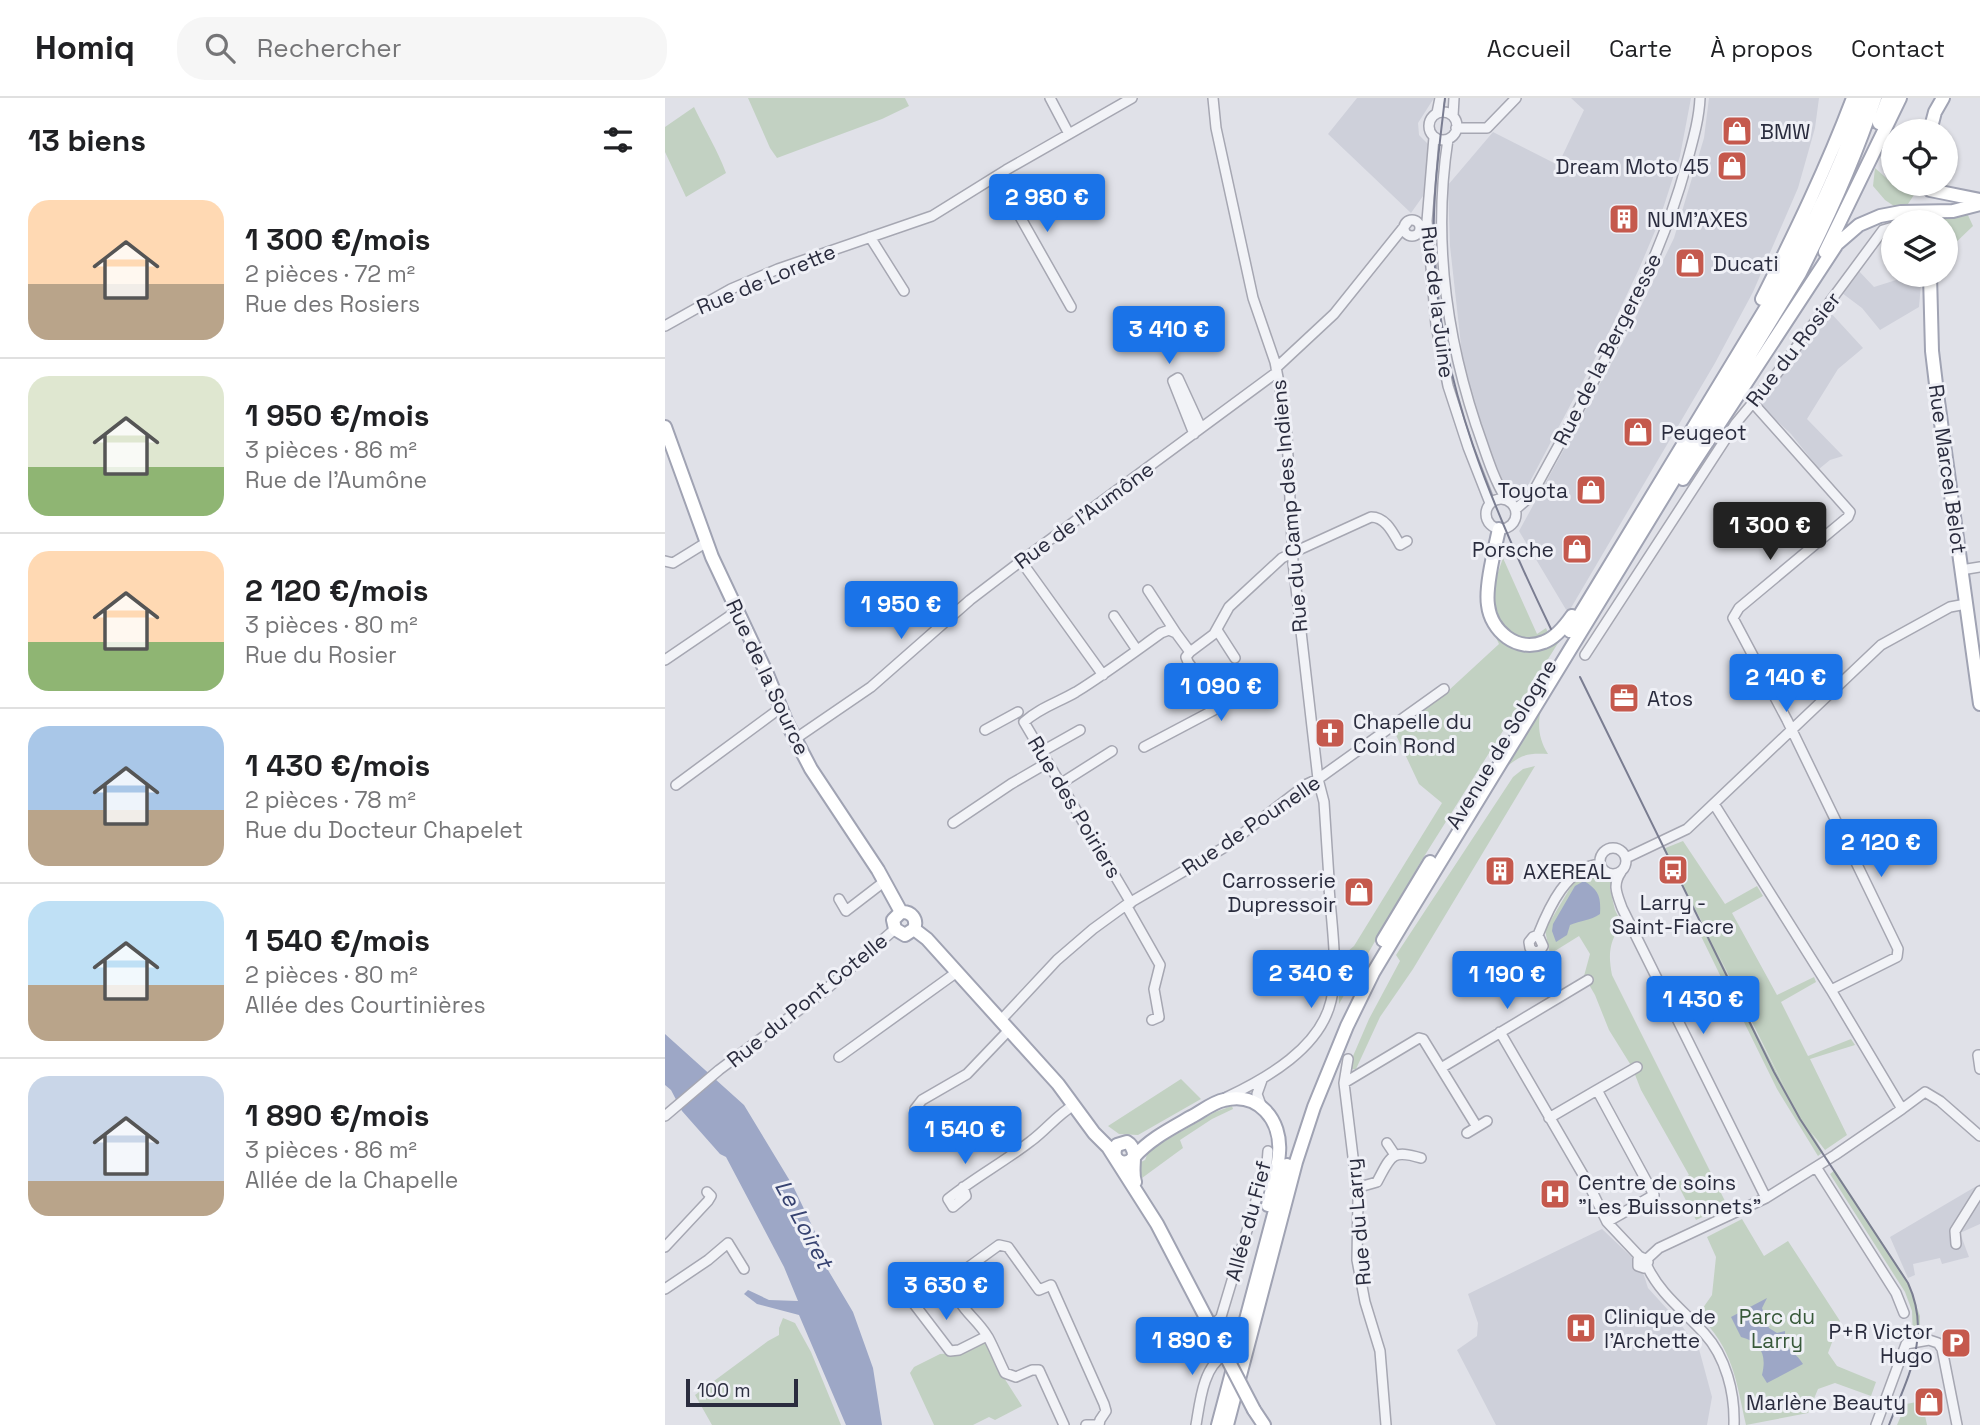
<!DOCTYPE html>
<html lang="fr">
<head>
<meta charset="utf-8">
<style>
  :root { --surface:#fff; --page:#f6f6f6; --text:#202124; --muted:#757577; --line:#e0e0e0; --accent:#1a73e8 }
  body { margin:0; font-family:"Space Grotesk",sans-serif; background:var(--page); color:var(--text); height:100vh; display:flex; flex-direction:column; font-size:26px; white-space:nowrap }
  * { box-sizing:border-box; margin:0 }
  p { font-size:23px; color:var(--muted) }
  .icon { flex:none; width:38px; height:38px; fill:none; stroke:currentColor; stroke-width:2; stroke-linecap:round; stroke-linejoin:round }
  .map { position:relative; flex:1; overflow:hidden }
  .panel { display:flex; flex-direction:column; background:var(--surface); width:665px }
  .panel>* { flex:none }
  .buttons { position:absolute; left:1216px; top:21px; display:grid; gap:14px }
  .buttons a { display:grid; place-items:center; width:77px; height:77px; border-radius:50%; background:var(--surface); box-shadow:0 2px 5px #0004; font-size:35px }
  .scale { position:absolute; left:21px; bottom:18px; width:112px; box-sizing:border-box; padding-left:7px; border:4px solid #2a2c3e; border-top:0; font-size:19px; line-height:24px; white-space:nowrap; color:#2a2c3e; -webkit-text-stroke:5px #eff0f6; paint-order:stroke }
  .price { position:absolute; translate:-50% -60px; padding:0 16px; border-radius:7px; background:var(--accent); color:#fff; font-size:23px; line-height:46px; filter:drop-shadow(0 2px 4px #0008) }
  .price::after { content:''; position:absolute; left:50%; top:42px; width:21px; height:16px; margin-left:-10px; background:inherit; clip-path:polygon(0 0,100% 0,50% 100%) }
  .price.selected { background:#222; color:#fff }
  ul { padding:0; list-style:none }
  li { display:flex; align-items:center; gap:21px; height:175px; padding:0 28px }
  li+li { border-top:2px solid var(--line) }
  li span { display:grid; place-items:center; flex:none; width:196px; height:140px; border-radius:21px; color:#555 }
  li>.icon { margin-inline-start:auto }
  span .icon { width:84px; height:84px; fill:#fffc; stroke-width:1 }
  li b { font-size:30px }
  h2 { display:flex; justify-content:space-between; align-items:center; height:84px; padding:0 28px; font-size:30px }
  header { display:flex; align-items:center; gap:42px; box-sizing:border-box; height:98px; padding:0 35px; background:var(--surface); border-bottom:2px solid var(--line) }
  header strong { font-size:33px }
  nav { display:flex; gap:38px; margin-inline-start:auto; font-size:24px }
  .search { width:490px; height:63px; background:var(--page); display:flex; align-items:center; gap:18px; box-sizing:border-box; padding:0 24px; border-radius:28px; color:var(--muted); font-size:26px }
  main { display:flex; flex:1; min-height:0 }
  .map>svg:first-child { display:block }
  .built { fill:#ced0da }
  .green { fill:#c2d1c2 }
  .water { fill:#9da7c6 }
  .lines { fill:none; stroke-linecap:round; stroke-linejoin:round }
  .minor-casing { stroke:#a6a7b2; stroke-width:12 }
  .major-casing { stroke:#a0a3b3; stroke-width:16 }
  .minor { stroke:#f2f3f7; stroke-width:9 }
  .major { stroke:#fff; stroke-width:12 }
  .tram { stroke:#7a7d91; stroke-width:2 }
  .major-bridge-casing { stroke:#a0a3b3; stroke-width:16; stroke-linecap:butt }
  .major-bridge { stroke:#fff; stroke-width:12 }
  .labels { text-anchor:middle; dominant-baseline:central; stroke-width:6; stroke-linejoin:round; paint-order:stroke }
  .poi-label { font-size:21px; fill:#2a2c3e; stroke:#eff0f6; text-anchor:start }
  .street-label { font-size:21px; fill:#2a2c3e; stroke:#eff0f6 }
  .park-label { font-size:21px; fill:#38593a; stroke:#eff0f6 }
  .water-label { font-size:23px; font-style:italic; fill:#364270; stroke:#eff0f6 }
</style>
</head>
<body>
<header>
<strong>Homiq</strong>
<div class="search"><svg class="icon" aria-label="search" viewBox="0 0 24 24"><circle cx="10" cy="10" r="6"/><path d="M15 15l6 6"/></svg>Rechercher</div>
<nav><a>Accueil</a><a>Carte</a><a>À propos</a><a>Contact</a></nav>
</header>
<main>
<section class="panel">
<h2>13 biens<svg class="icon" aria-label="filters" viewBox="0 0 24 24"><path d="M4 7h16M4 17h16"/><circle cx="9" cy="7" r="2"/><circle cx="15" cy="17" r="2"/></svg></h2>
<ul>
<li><span style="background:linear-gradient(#ffd9b3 60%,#b9a48a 0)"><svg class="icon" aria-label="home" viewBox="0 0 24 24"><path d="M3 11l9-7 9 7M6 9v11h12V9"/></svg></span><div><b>1 300 €/mois</b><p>2 pièces · 72 m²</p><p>Rue des Rosiers</p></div></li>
<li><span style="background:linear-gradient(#dfe7d0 65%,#8fb573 0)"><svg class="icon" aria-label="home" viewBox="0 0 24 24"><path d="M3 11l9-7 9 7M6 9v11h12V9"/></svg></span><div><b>1 950 €/mois</b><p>3 pièces · 86 m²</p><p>Rue de l'Aumône</p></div></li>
<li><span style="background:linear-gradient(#ffd9b3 65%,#8fb573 0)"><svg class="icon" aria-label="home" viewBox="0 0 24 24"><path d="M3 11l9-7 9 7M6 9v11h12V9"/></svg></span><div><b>2 120 €/mois</b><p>3 pièces · 80 m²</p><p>Rue du Rosier</p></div></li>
<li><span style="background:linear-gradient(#a9c7e8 60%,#b9a48a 0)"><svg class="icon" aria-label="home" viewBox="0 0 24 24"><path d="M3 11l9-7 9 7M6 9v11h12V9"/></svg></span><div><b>1 430 €/mois</b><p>2 pièces · 78 m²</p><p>Rue du Docteur Chapelet</p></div></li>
<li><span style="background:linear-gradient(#bfe0f5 60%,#b9a48a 0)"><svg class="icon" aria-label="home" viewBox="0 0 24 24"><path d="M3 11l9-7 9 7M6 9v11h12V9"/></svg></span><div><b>1 540 €/mois</b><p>2 pièces · 80 m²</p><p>Allée des Courtinières</p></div></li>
<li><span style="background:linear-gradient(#c9d6e8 75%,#b9a48a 0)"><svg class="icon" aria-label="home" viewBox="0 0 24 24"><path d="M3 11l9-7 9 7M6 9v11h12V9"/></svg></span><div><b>1 890 €/mois</b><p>3 pièces · 86 m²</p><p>Allée de la Chapelle</p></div></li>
</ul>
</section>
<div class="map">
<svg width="1315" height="1327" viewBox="0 0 1315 1327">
  <rect width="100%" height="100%" fill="#e0e1e8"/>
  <path class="built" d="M692 0H769L753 25 754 37 766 49 758 98 746 115 663 36Z
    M906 0H1026L1015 58 993 126 974 171 946 230 860 393 854 396 841 391 834 382 799 274 785 148 783 87 828 34 893 67 919 12Z
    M1044 0H1154L1150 30 1133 90 1088 194 1050 265 903 515 854 433 964 233 1009 140 1039 40Z
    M1192 171 1209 189 1247 177 1256 186 1254 209 1215 232 1197 210 1177 195Z
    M1164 213 1198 250 1173 271 1142 321 1178 358 1165 362 1154 371 1126 336 1094 306Z
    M1315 1086V1126L1295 1135 1304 1159 1277 1166 1275 1160 1248 1166 1250 1177 1243 1180 1225 1139Z
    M937 1131 976 1168 983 1190 1014 1224 1034 1251 1047 1299 1042 1327H831L792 1252 812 1238 813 1225 803 1196Z"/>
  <path class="green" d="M83 0H240L244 8 217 21 112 60 105 50Z
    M29 9C40 32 53 53 61 75L21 99 0 54V29Z
    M1210 70 1228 86 1236 89 1256 86 1243 106 1229 108 1220 102 1208 88Z
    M1302 115 1308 128 1283 152 1284 161 1281 162V124H1274L1279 119Z
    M838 460 872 536 881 530 883 535C855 552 826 530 828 498 828 486 834 472 838 460Z
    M828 533 846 547 900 534 755 765 674 906V861L689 848 777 705 754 686 730 635 725 634 783 593 834 546Z
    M877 607C872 625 873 640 883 656 860 655 855 657 838 672Z
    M870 668 748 871 715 919 691 971 682 972 704 921 735 863 731 857 848 679 858 671Z
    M1018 743 1060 806 1092 788 1098 798 1067 815 1112 897 1149 879 1151 884 1116 904 1143 958 1186 941 1190 947 1145 961 1182 1037 1160 1052 1146 1034 1158 1054 1153 1058 1112 991 1077 920 1082 917 1122 994 1051 852 1081 915 1075 918 1032 830 1038 826 998 751Z
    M931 773 941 779 948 780 947 790 945 791 950 812 957 826C944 843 943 857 947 877L1062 1107 1031 1122 1012 1085 1024 1077 976 992 967 969 944 932 930 897 919 878 925 856 914 838 885 856 880 832 908 785 920 774Z
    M516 981 536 1001 473 1037 454 1036 443 1028Z
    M567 1008 568 1011 547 1021 515 1042 518 1050 477 1080 472 1070 474 1065 480 1062 484 1052 550 1014Z
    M1170 1072 1242 1182 1255 1218V1240L1248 1242 1247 1213 1240 1194 1165 1076Z
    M1077 1121 1099 1158 1123 1143 1175 1223 1163 1255 1172 1268 1211 1284 1206 1298 1170 1285 1153 1291 1143 1315 1081 1327C1071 1282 1068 1250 1033 1217L1047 1197 1051 1159 1042 1139Z
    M118 1220 130 1225 146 1254 176 1327H47L30 1297 103 1243 114 1237V1230Z
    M320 1242 334 1272 357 1308 330 1322 324 1319 308 1327H269L245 1275 249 1269 275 1256 291 1255Z
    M1257 1303 1262 1327H1232L1241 1306Z"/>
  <path class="water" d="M919 783C934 792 936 799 935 816 925 823 916 822 905 827L902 837 891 844 887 833 888 826 910 788Z
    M0 936 79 1007 128 1088 151 1136 163 1172 188 1214 208 1270 217 1327H181L134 1217 92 1206 79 1196 83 1192 104 1202 133 1203 119 1169 61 1059 55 1056 17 1013 6 992 0 987Z
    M1102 1200 1097 1210 1104 1230 1112 1235 1120 1233C1120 1256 1129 1251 1138 1266L1102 1285 1097 1277C1102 1257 1096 1244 1076 1239L1066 1219Z"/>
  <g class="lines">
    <g class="minor-casing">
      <path id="minor" d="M385 0 404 36
        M548 0 551 30 588 200 610 264 616 295 622 338 628 464 653 681 659 704 664 781
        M764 28a14 14 0 1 1 28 0a14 14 0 1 1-28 0Z
        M772 15 775 0
        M788 18 789 0
        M791 30H822L851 0
        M769 39 762 123 771 227 783 288 803 349 825 405
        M783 41C768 138 780 233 811 327 820 352 827 378 841 401
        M332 78 406 209
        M1248 117 1264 124
        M739 130a8 8 0 1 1 16 0a8 8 0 1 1-16 0Z
        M205 139 239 193
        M0 228 66 191 113 171 267 118 341 72 467 0
        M611 270 669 216 742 125
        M1088 305 1185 414 1183 419 1074 510 1068 520 1122 622 1233 851 1232 859 1166 892
        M529 336 508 283 513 280 536 330
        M821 416a15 15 0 1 1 30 0a15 15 0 1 1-30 0Z
        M851 411 866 398C923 292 989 185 1021 68 1027 45 1034 23 1035 0
        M0 463 8 465 42 444
        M356 463 438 577
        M1296 472 1315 469
        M483 492 511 535
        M449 518 472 552
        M552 532 570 560
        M920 557 1071 325 1110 278 1218 132 1228 129
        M0 562 72 513
        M320 632 353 614
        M130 641 206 589 305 502 356 463 612 274
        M479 649 549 612 553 606 523 564 521 559 525 554
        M376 654 415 632
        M395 686 447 653
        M11 687 110 614 117 613
        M1049 706 1166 892 1237 1011 1260 994 1275 1003 1315 1038
        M288 725 346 686 382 665
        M935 763a13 13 0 1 1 26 0a13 13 0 1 1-26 0Z
        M961 760 1022 731 1216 547 1285 509 1301 506
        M956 774C947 787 952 796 957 810L1101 1100
        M174 801 181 813 220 783
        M466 805 359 624C374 610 394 604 411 594 440 576 468 555 496 535L504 532 511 535 525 554 549 536 564 509 617 460 627 455 706 419C721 419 728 435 735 447L742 443
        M461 807 495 867 489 891 494 919 487 922
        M873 837 878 848 875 853 869 854 865 850 864 844 868 839 873 837C884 809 902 769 935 766
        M336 922 392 862 428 831 461 807 560 749 642 686 653 681 779 591
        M835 934 924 1087 942 1124 975 1159 982 1161 983 1164 979 1170 973 1168V1161L976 1159
        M1315 957H1313L1315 971
        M174 959 292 874
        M683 961 679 985 693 1100 692 1162 700 1204 715 1253 721 1327
        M776 970 923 882
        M679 985 754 940 758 941 812 1029
        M932 992 972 969
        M562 999C602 980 655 950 666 903 674 872 666 822 664 789
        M596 1007 592 996 597 982
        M250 1011 257 1002 302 976 344 932
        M0 1018 54 972 158 894 230 831
        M884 1020 932 992 989 1097 942 1124
        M802 1035 822 1023
        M722 1045 730 1057
        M1151 1069 1231 1195 1239 1215
        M298 1089 301 1098 288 1109 283 1101C309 1080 339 1064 366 1043 381 1032 392 1017 409 1007
        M691 1090 712 1084C726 1058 726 1051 756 1060
        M1291 1146 1290 1133 1315 1093
        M0 1149 43 1103 46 1098 42 1094
        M982 1161 994 1150 1101 1100 1170 1057 1237 1011
        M982 1168C995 1196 1019 1213 1039 1235 1061 1259 1070 1295 1069 1327
        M0 1191 43 1162 63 1145 79 1171
        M243 1198 285 1253 294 1252 322 1238
        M546 1230 556 1219 602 1066 603 1053
        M399 1327 374 1272H367L351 1279 340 1275C334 1263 329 1250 323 1239 309 1216 292 1212 288 1182L294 1176 334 1147 343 1149 374 1192 386 1187 439 1306 441 1313 435 1322 434 1327
        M421 1327H430
        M531 1327C535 1304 538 1268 560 1257
        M1211 1327 1241 1246 1264 1242 1273 1245 1277 1251 1292 1327"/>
    </g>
    <g class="major-casing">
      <path id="major" d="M1214 25 1223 0
        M1265 33 1270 14 1278 0
        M1265 92 1315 102
        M1160 154 1235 0
        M1265 177 1267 253 1273 303 1315 606
        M1097 201C1130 135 1162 69 1188 0
        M0 329 47 459 102 576 122 625 146 671 213 772 236 814
        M1018 381 1172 146 1194 127 1215 118 1236 114 1288 113 1315 106
        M834 431C830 450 820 488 823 507 826 533 852 555 879 544 890 540 900 528 907 518
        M905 533 1124 172C1153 116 1179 60 1200 0
        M236 814 228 822 230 831 240 837 249 831
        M236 814C246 813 253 821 249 831
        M249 831 262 841 393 986 429 1035 443 1049 492 1126 550 1237
        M718 842 765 764
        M470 1084C465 1069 475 1052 462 1044L452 1047C444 1061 459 1071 469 1059 485 1041 505 1031 526 1019 536 1014 548 1004 559 1002 593 993 617 1022 614 1055 613 1072 607 1090 603 1107
        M589 1312 599 1327
        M553 1327 622 1067
        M562 1327 631 1064 649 1009 682 928 708 875 738 825 1135 175C1164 118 1190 60 1210 0"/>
    </g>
    <use href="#minor" class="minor"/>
    <use href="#major" class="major"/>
    <path class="tram" d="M780 0C774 51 767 101 769 153 774 286 829 413 886 531
      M915 579 1109 974 1135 1021 1243 1185C1267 1237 1243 1278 1224 1327"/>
    <g class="major-bridge-casing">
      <path id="major-bridge" d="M550 1237 589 1312"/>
    </g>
    <use href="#major-bridge" class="major-bridge"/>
  </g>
  <defs>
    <g id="shop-square" transform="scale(1.575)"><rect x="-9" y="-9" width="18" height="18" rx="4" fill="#c5594d" stroke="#eff0f6"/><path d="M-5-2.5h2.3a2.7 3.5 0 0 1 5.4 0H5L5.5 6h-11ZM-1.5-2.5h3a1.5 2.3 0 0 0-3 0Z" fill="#fff"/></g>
    <g id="building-square" transform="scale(1.575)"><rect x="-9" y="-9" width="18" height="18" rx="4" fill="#c5594d" stroke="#eff0f6"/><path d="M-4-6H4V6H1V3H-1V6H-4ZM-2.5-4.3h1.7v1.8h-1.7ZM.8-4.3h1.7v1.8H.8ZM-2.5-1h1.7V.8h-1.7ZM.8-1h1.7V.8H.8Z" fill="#fff"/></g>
    <g id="office-square" transform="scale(1.575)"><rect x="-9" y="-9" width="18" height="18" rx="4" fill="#c5594d" stroke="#eff0f6"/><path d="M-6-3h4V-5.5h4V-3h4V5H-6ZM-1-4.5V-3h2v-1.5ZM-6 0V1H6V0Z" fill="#fff"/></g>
    <g id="church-square" transform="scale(1.575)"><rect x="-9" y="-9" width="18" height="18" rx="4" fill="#c5594d" stroke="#eff0f6"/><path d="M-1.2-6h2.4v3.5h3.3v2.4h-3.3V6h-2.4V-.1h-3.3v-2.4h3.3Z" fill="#fff"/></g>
    <g id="bus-square" transform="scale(1.575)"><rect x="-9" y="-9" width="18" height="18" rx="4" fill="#c5594d" stroke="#eff0f6"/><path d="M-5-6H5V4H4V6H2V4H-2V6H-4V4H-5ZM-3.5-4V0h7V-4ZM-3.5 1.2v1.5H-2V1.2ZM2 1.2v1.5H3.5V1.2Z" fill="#fff"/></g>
    <g id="hospital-square" transform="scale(1.575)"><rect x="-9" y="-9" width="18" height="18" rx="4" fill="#c5594d" stroke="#eff0f6"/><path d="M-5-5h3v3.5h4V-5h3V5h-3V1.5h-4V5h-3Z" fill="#fff"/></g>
    <g id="parking-square" transform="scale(1.575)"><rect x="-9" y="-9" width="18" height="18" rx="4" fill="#c5594d" stroke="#eff0f6"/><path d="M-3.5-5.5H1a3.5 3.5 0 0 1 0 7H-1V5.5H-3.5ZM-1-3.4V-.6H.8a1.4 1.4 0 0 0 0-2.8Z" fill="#fff"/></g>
  </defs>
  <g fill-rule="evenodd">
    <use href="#shop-square" x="1072" y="33"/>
    <use href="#shop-square" x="1067" y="68"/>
    <use href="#building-square" x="959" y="121"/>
    <use href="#shop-square" x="1025" y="165"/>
    <use href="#shop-square" x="973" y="334"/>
    <use href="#shop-square" x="926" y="392"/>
    <use href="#shop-square" x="912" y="451"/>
    <use href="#office-square" x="959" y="600"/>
    <use href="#church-square" x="665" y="635"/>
    <use href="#bus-square" x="1008" y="772"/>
    <use href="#building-square" x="835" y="773"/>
    <use href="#shop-square" x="694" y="794"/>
    <use href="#hospital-square" x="890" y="1096"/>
    <use href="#hospital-square" x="916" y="1230"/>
    <use href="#parking-square" x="1291" y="1245"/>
    <use href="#shop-square" x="1264" y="1304"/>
  </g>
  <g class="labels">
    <g class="poi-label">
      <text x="1095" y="33">BMW</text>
      <text x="1044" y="68" text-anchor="end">Dream Moto 45</text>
      <text x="982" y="121">NUM'AXES</text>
      <text x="1048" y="165">Ducati</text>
      <text x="996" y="334">Peugeot</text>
      <text x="903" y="392" text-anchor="end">Toyota</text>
      <text x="889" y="451" text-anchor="end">Porsche</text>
      <text x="982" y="600">Atos</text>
      <text x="688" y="623">Chapelle du<tspan x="688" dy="24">Coin Rond</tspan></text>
      <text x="858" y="773">AXEREAL</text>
      <text x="671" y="782" text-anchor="end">Carrosserie<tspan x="671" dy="24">Dupressoir</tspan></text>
      <text x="1008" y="804" text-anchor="middle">Larry -<tspan x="1008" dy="24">Saint-Fiacre</tspan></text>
      <text x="913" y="1084">Centre de soins<tspan x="913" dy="24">"Les Buissonnets"</tspan></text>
      <text x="939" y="1218">Clinique de<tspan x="939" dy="24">l'Archette</tspan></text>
      <text x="1268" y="1233" text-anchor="end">P+R Victor<tspan x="1268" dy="24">Hugo</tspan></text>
      <text x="1241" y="1304" text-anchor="end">Marlène Beauty</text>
    </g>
    <g class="street-label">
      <text transform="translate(101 181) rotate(-23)">Rue de Lorette</text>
      <text transform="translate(773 204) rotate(83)">Rue de la Juine</text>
      <text transform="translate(942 251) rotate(-63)">Rue de la Bergeresse</text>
      <text transform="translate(1128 251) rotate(-52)">Rue du Rosier</text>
      <text transform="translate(1283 371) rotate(82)">Rue Marcel Belot</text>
      <text transform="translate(624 408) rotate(-95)">Rue du Camp des Indiens</text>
      <text transform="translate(419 417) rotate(-36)">Rue de l'Aumône</text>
      <text transform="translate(103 579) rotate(65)">Rue de la Source</text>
      <text transform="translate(836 646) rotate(-59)">Avenue de Sologne</text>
      <text transform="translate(410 709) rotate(59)">Rue des Poiriers</text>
      <text transform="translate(586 727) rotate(-34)">Rue de Pounelle</text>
      <text transform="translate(142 902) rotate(-39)">Rue du Pont Cotelle</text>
      <text transform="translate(583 1123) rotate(-75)">Allée du Fief</text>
      <text transform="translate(693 1124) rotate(-95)">Rue du Larry</text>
    </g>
    <g class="park-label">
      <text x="1112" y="1218">Parc du<tspan x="1112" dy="24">Larry</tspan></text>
    </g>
    <g class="water-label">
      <text transform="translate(139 1126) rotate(62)">Le Loiret</text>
    </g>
  </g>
</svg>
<div class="buttons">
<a><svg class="icon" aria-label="locate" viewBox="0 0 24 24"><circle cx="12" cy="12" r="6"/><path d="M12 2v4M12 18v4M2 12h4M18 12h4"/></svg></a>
<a><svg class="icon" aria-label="layers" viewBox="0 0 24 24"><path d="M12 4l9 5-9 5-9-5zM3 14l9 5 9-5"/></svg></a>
</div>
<div class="scale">100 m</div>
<b class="price" style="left:382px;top:136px">2 980 €</b>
<b class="price" style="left:504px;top:268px">3 410 €</b>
<b class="price selected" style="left:1105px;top:464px">1 300 €</b>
<b class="price" style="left:236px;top:543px">1 950 €</b>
<b class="price" style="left:1121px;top:616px">2 140 €</b>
<b class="price" style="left:556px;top:625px">1 090 €</b>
<b class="price" style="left:1216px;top:781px">2 120 €</b>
<b class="price" style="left:646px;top:912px">2 340 €</b>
<b class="price" style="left:842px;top:913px">1 190 €</b>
<b class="price" style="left:1038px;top:938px">1 430 €</b>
<b class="price" style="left:300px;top:1068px">1 540 €</b>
<b class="price" style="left:281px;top:1224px">3 630 €</b>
<b class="price" style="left:527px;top:1279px">1 890 €</b>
</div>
</main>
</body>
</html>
